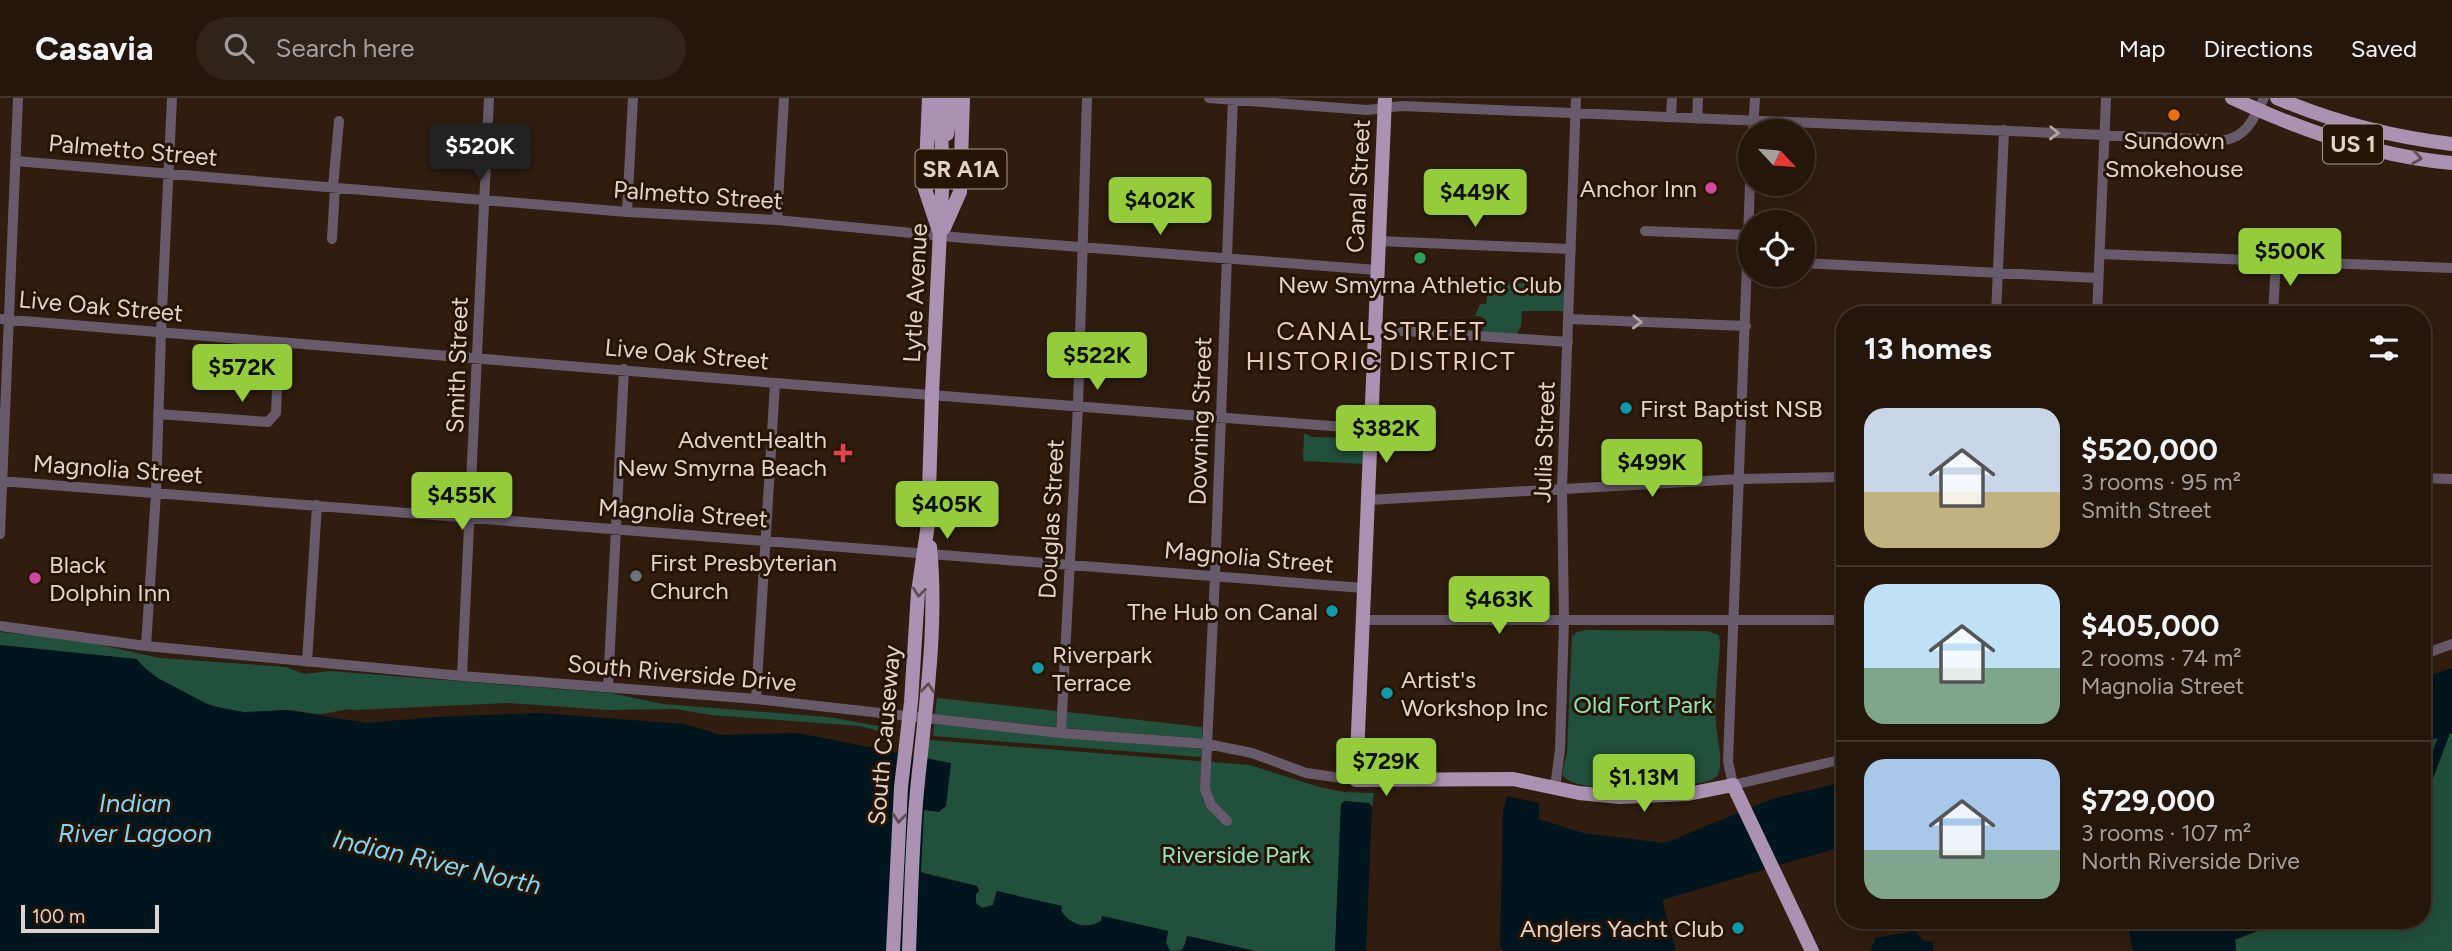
<!DOCTYPE html>
<html lang="en">
<head>
<meta charset="utf-8">
<style>
  :root { --surface:#24160b; --page:#302319; --text:#f1f3f6; --muted:#a39f9d; --line:#41352c; --accent:#95cc3b }
  body { margin:0; font-family:Figtree,sans-serif; background:var(--page); color:var(--text); height:100vh; display:flex; flex-direction:column; font-size:26px; white-space:nowrap }
  * { box-sizing:border-box; margin:0 }
  p { font-size:23px; color:var(--muted) }
  .icon { flex:none; width:38px; height:38px; fill:none; stroke:currentColor; stroke-width:2; stroke-linecap:round; stroke-linejoin:round }
  .map { position:relative; flex:1; overflow:hidden }
  .details { position:absolute; left:1836px; top:208px; width:595px; height:623px; display:flex; flex-direction:column; background:var(--surface); border-radius:28px; box-shadow:0 4px 18px #0003,0 0 0 2px var(--line) }
  .details>* { flex:none }
  .needle { width:46px; rotate:116deg }
  .fabs { position:absolute; left:1738px; top:21px; display:grid; gap:14px }
  .fabs a { display:grid; place-items:center; width:77px; height:77px; border-radius:50%; background:var(--surface); box-shadow:0 4px 18px #0003,0 0 0 2px var(--line); font-size:35px }
  .scale { position:absolute; left:21px; bottom:18px; width:138px; box-sizing:border-box; padding-left:7px; border:4px solid #e1d3ca; border-top:0; font-size:19px; line-height:24px; white-space:nowrap; color:#e1d3ca; -webkit-text-stroke:5px #261406; paint-order:stroke }
  .price { position:absolute; translate:-50% -60px; padding:0 16px; border-radius:7px; background:var(--accent); color:#111; font-size:23px; line-height:46px; filter:drop-shadow(0 2px 4px #0008) }
  .price::after { content:''; position:absolute; left:50%; top:42px; width:21px; height:16px; margin-left:-10px; background:inherit; clip-path:polygon(0 0,100% 0,50% 100%) }
  .price.on { background:#222; color:#fff }
  ul { padding:0; list-style:none }
  li { display:flex; align-items:center; gap:21px; height:175px; padding:0 28px }
  li+li { border-top:2px solid var(--line) }
  li span { display:grid; place-items:center; flex:none; width:196px; height:140px; border-radius:21px; color:#555 }
  li>.icon { margin-inline-start:auto }
  span .icon { width:84px; height:84px; fill:#fffc; stroke-width:1 }
  li b { font-size:30px }
  h2 { display:flex; justify-content:space-between; align-items:center; height:84px; padding:0 28px; font-size:30px }
  header { display:flex; align-items:center; gap:42px; box-sizing:border-box; height:98px; padding:0 35px; background:var(--surface); border-bottom:2px solid var(--line) }
  header strong { font-size:33px }
  nav { display:flex; gap:38px; margin-inline-start:auto; font-size:24px }
  .search { width:490px; height:63px; background:var(--page); display:flex; align-items:center; gap:18px; box-sizing:border-box; padding:0 24px; border-radius:38px; color:var(--muted); font-size:26px }
  .map>svg:first-child { display:block }
  .green { fill:#21503c }
  .water { fill:#00151d }
  .lines { fill:none; stroke-linecap:round; stroke-linejoin:round }
  .canal { stroke:#00151d; stroke-width:10 }
  .minor { stroke:#675a6a; stroke-width:10 }
  .major { stroke:#ac92b2; stroke-width:14 }
  .major-bridge { stroke:#ac92b2; stroke-width:14 }
  .oneway { stroke:#b0a3a4 }
  .oneway2 { stroke:#624d53 }
  .food-dot { fill:#e8710a; stroke:#261406; stroke-width:2.5 }
  .hotel-dot { fill:#d1479c; stroke:#261406; stroke-width:2.5 }
  .leisure-dot { fill:#2e9e5b; stroke:#261406; stroke-width:2.5 }
  .culture-dot { fill:#0f9aa8; stroke:#261406; stroke-width:2.5 }
  .health-dot { fill:#e0444e; stroke:#261406; stroke-width:2.5 }
  .worship-dot { fill:#6b7280; stroke:#261406; stroke-width:2.5 }
  .labels { text-anchor:middle; dominant-baseline:central; stroke-width:6; stroke-linejoin:round; paint-order:stroke }
  .shield { fill:#261406; stroke:#a99a8f; stroke-width:2 }
  .shield-label { font-size:23px; font-weight:bold; fill:#e1d3ca }
  .poi-label { font-size:24px; fill:#e1d3ca; stroke:#261406; text-anchor:start }
  .street-label { font-size:24px; fill:#e1d3ca; stroke:#261406 }
  .park-label { font-size:24px; fill:#93e2bd; stroke:#261406 }
  .neighbourhood-label { font-size:26px; letter-spacing:2px; fill:#e7cdba; stroke:#261406 }
  .water-label { font-size:26px; font-style:italic; fill:#7fd6f4; stroke:#261406 }
</style>
</head>
<body>
<header>
<strong>Casavia</strong>
<div class="search"><svg class="icon" aria-label="search" viewBox="0 0 24 24"><circle cx="10" cy="10" r="6"/><path d="M15 15l6 6"/></svg>Search here</div>
<nav><a>Map</a><a>Directions</a><a>Saved</a></nav>
</header>
<div class="map">
<svg width="2452" height="853" viewBox="0 0 2452 853">
  <rect width="100%" height="100%" fill="#301d0f"/>
  <path class="green" d="M1529 185 1570 187 1569 213H1522L1521 228 1515 240 1483 238V219L1475 218 1480 206H1486L1489 186Z
    M1304 335 1312 339 1361 340 1365 345 1366 366 1303 363Z
    M1586 532 1707 533 1719 537 1720 545C1719 572 1714 600 1716 627 1717 638 1725 671 1716 679 1704 690 1647 688 1630 688 1610 688 1577 693 1562 677L1567 654 1572 538 1577 534Z
    M0 534 78 542 160 560 286 569 304 576 330 573 610 595 663 606 828 619 895 631 893 642 887 639 883 634 859 628 711 617 676 611 608 612 509 605 355 612C340 610 333 616 318 616 307 615 296 612 285 612 271 613 256 616 242 614 203 609 163 589 136 561L0 547Z
    M937 600 1057 613 1056 629 935 616Z
    M1067 614 1202 629V641L1066 630Z
    M934 626 1202 651 1201 659 933 638Z
    M2452 635V853H2236L2235 842 2284 823 2422 822V645Z
    M917 641 1250 667 1319 689 1344 694 1374 695 1372 709 1369 705 1341 706 1335 853H1255L1188 838 1182 852 1170 853 1166 845 1168 833 1102 818 1101 823C1084 832 1072 827 1061 813L1062 808 996 794 993 807 982 810 976 805V796L979 793 977 788 901 769Z"/>
  <path class="water" d="M0 547 136 561 152 577 211 608 244 614 287 612 367 625 434 619 539 615 684 626 721 637 797 635 951 665 946 708 939 714 924 712 921 775 977 788 979 793 976 796V805L982 810 993 807 997 793 1062 808 1061 813C1071 827 1085 832 1101 823L1102 818 1168 833 1166 845 1170 853H0Z
    M2452 570V635L2422 645V580Z
    M1844 684V748L1662 802 1676 853H1503L1500 848 1503 713 1507 698 1539 705V721L1583 735 1665 745 1772 701Z
    M1344 703 1369 705 1372 709 1366 853H1335L1341 706Z
    M2127 823V822L2284 823 2235 841 2236 853H2133Z
    M1915 833 1924 843 1933 844V853H1872L1871 851 1876 840Z
    M1187 838 1255 853H1180L1184 850Z"/>
  <g class="lines">
    <path class="canal" d="M2422 686 2429 677 2444 637"/>
    <path class="minor" d="M1209 0 1367 12 1401 8 2225 42C2248 38 2254 19 2264 0
      M1671 19 1672 0
      M1697 21 1698 0
      M1753 33 1755 0
      M15 63 627 114 777 122 964 140 1377 172
      M1750 86 1728 663 1733 687 1844 661
      M333 89 339 23
      M627 114 633 0
      M777 122 784 0
      M1645 133 1748 137
      M332 141 335 89
      M1378 143 1571 151
      M2100 156 2452 170
      M1802 165 2098 180
      M1996 217 2004 32
      M2097 217 2106 0
      M2273 217 2276 162
      M0 221 775 285 1370 331
      M1569 221 1746 228
      M1375 231 1568 244
      M158 316 268 324 276 315 279 244
      M2422 380 2452 381
      M0 383 1363 490
      M1368 402 1740 381 1844 379
      M0 436 18 0
      M1363 522H1844
      M0 528 146 548 462 578 756 601 1061 635 1207 646 1252 655 1306 675 1356 682
      M146 548 156 395 161 235 172 0
      M2422 557 2452 546
      M307 564 317 407
      M462 578 489 0
      M608 589 624 271
      M756 601 775 285
      M1061 635 1078 308 1087 0
      M1555 689 1560 652 1564 522 1562 390 1576 0
      M1227 723 1211 707 1205 691 1215 477 1233 0"/>
    <path class="major" d="M929 0 925 91 938 130
      M1385 0 1356 682 1513 681 1579 695 1620 699 1688 696 1733 687 1812 853
      M2232 0C2302 33 2375 58 2452 65
      M2277 0C2333 24 2392 39 2452 46
      M947 36 953 0
      M944 130 960 94 963 0
      M928 426 932 296 943 72 939 0"/>
    <path class="major-bridge" d="M893 853 901 689 911 604 918 494 928 426
      M909 853C911 800 912 746 917 693 925 611 938 531 930 449"/>
  </g>
  <defs><path id="oneway-chevron" d="M-2-3.5L2.5 0L-2 3.5" fill="none" stroke-width="1.6" stroke-linecap="round" stroke-linejoin="round" transform="scale(1.75)"/></defs>
  <g class="oneway">
    <use href="#oneway-chevron" transform="translate(2054 35) rotate(2)"/>
    <use href="#oneway-chevron" transform="translate(1637 224) rotate(2)"/>
  </g>
  <g class="oneway2">
    <use href="#oneway-chevron" transform="translate(2417 60) rotate(10)"/>
    <use href="#oneway-chevron" transform="translate(919 494) rotate(96)"/>
    <use href="#oneway-chevron" transform="translate(928 590) rotate(-85)"/>
    <use href="#oneway-chevron" transform="translate(899 720) rotate(94)"/>
  </g>
  <circle class="food-dot" cx="2174" cy="17" r="7"/>
  <g class="hotel-dot">
    <circle cx="1711" cy="90" r="7"/>
    <circle cx="35" cy="480" r="7"/>
  </g>
  <circle class="leisure-dot" cx="1420" cy="160" r="7"/>
  <g class="culture-dot">
    <circle cx="1626" cy="310" r="7"/>
    <circle cx="1332" cy="513" r="7"/>
    <circle cx="1038" cy="570" r="7"/>
    <circle cx="1387" cy="595" r="7"/>
    <circle cx="1738" cy="830" r="7"/>
  </g>
  <path class="health-dot" d="M839.5 344.5h7v7h7v7h-7v7h-7v-7h-7v-7h7z"/>
  <circle class="worship-dot" cx="636" cy="478" r="7"/>
  <g class="labels">
    <g class="shield">
      <rect x="2323" y="26.5" width="60" height="39" rx="5"/>
      <rect x="915.5" y="51.5" width="91" height="39" rx="5"/>
    </g>
    <g class="shield-label">
      <text x="2353" y="46">US 1</text>
      <text x="961" y="71">SR A1A</text>
    </g>
    <g class="poi-label">
      <text x="2174" y="42" text-anchor="middle">Sundown<tspan x="2174" dy="28">Smokehouse</tspan></text>
      <text x="1697" y="90" text-anchor="end">Anchor Inn</text>
      <text x="1420" y="186" text-anchor="middle">New Smyrna Athletic Club</text>
      <text x="1640" y="310">First Baptist NSB</text>
      <text x="827" y="341" text-anchor="end">AdventHealth<tspan x="827" dy="28">New Smyrna Beach</tspan></text>
      <text x="650" y="464">First Presbyterian<tspan x="650" dy="28">Church</tspan></text>
      <text x="49" y="466">Black<tspan x="49" dy="28">Dolphin Inn</tspan></text>
      <text x="1318" y="513" text-anchor="end">The Hub on Canal</text>
      <text x="1052" y="556">Riverpark<tspan x="1052" dy="28">Terrace</tspan></text>
      <text x="1401" y="581">Artist's<tspan x="1401" dy="28">Workshop Inc</tspan></text>
      <text x="1724" y="830" text-anchor="end">Anglers Yacht Club</text>
    </g>
    <g class="street-label">
      <text transform="translate(133 52) rotate(5)">Palmetto Street</text>
      <text transform="translate(1358 88) rotate(-87)">Canal Street</text>
      <text transform="translate(698 97) rotate(4)">Palmetto Street</text>
      <text transform="translate(915 195) rotate(-87)">Lytle Avenue</text>
      <text transform="translate(101 208) rotate(5)">Live Oak Street</text>
      <text transform="translate(687 256) rotate(5)">Live Oak Street</text>
      <text transform="translate(457 267) rotate(-88)">Smith Street</text>
      <text transform="translate(1200 323) rotate(-88)">Downing Street</text>
      <text transform="translate(1544 344) rotate(-88)">Julia Street</text>
      <text transform="translate(118 371) rotate(4)">Magnolia Street</text>
      <text transform="translate(683 415) rotate(4)">Magnolia Street</text>
      <text transform="translate(1051 421) rotate(-87)">Douglas Street</text>
      <text transform="translate(1249 459) rotate(5)">Magnolia Street</text>
      <text transform="translate(682 575) rotate(5)">South Riverside Drive</text>
      <text transform="translate(884 637) rotate(-85)">South Causeway</text>
    </g>
    <g class="park-label">
      <text x="1643" y="606">Old Fort Park</text>
      <text x="1236" y="756">Riverside Park</text>
    </g>
    <g class="neighbourhood-label">
      <text x="1381" y="233">CANAL STREET<tspan x="1381" dy="30">HISTORIC DISTRICT</tspan></text>
    </g>
    <g class="water-label">
      <text x="135" y="705">Indian<tspan x="135" dy="30">River Lagoon</tspan></text>
      <text transform="translate(437 764) rotate(13)">Indian River North</text>
    </g>
  </g>
</svg>
<div class="fabs">
<a><svg class="needle" viewBox="-14 -14 28 28"><path d="M0-13l5 13h-10z" fill="#e53935"/><path d="M0 13l5-13h-10z" fill="#a39f9d"/></svg></a>
<a><svg class="icon" aria-label="locate" viewBox="0 0 24 24"><circle cx="12" cy="12" r="6"/><path d="M12 2v4M12 18v4M2 12h4M18 12h4"/></svg></a>
</div>
<div class="scale">100 m</div>
<b class="price on" style="left:480px;top:85px">$520K</b>
<b class="price" style="left:1475px;top:131px">$449K</b>
<b class="price" style="left:1160px;top:139px">$402K</b>
<b class="price" style="left:2290px;top:190px">$500K</b>
<b class="price" style="left:1097px;top:294px">$522K</b>
<b class="price" style="left:242px;top:306px">$572K</b>
<b class="price" style="left:1386px;top:367px">$382K</b>
<b class="price" style="left:1652px;top:401px">$499K</b>
<b class="price" style="left:462px;top:434px">$455K</b>
<b class="price" style="left:947px;top:443px">$405K</b>
<b class="price" style="left:1499px;top:538px">$463K</b>
<b class="price" style="left:1386px;top:700px">$729K</b>
<b class="price" style="left:1644px;top:716px">$1.13M</b>
<section class="details">
<h2>13 homes<svg class="icon" aria-label="filters" viewBox="0 0 24 24"><path d="M4 7h16M4 17h16"/><circle cx="9" cy="7" r="2"/><circle cx="15" cy="17" r="2"/></svg></h2>
<ul>
<li><span style="background:linear-gradient(#c9d6e8 60%,#c2b280 0)"><svg class="icon" aria-label="home" viewBox="0 0 24 24"><path d="M3 11l9-7 9 7M6 9v11h12V9"/></svg></span><div><b>$520,000</b><p>3 rooms · 95 m²</p><p>Smith Street</p></div></li>
<li><span style="background:linear-gradient(#bfe0f5 60%,#7fa58c 0)"><svg class="icon" aria-label="home" viewBox="0 0 24 24"><path d="M3 11l9-7 9 7M6 9v11h12V9"/></svg></span><div><b>$405,000</b><p>2 rooms · 74 m²</p><p>Magnolia Street</p></div></li>
<li><span style="background:linear-gradient(#a9c7e8 65%,#7fa58c 0)"><svg class="icon" aria-label="home" viewBox="0 0 24 24"><path d="M3 11l9-7 9 7M6 9v11h12V9"/></svg></span><div><b>$729,000</b><p>3 rooms · 107 m²</p><p>North Riverside Drive</p></div></li>
</ul>
</section>
</div>
</body>
</html>
